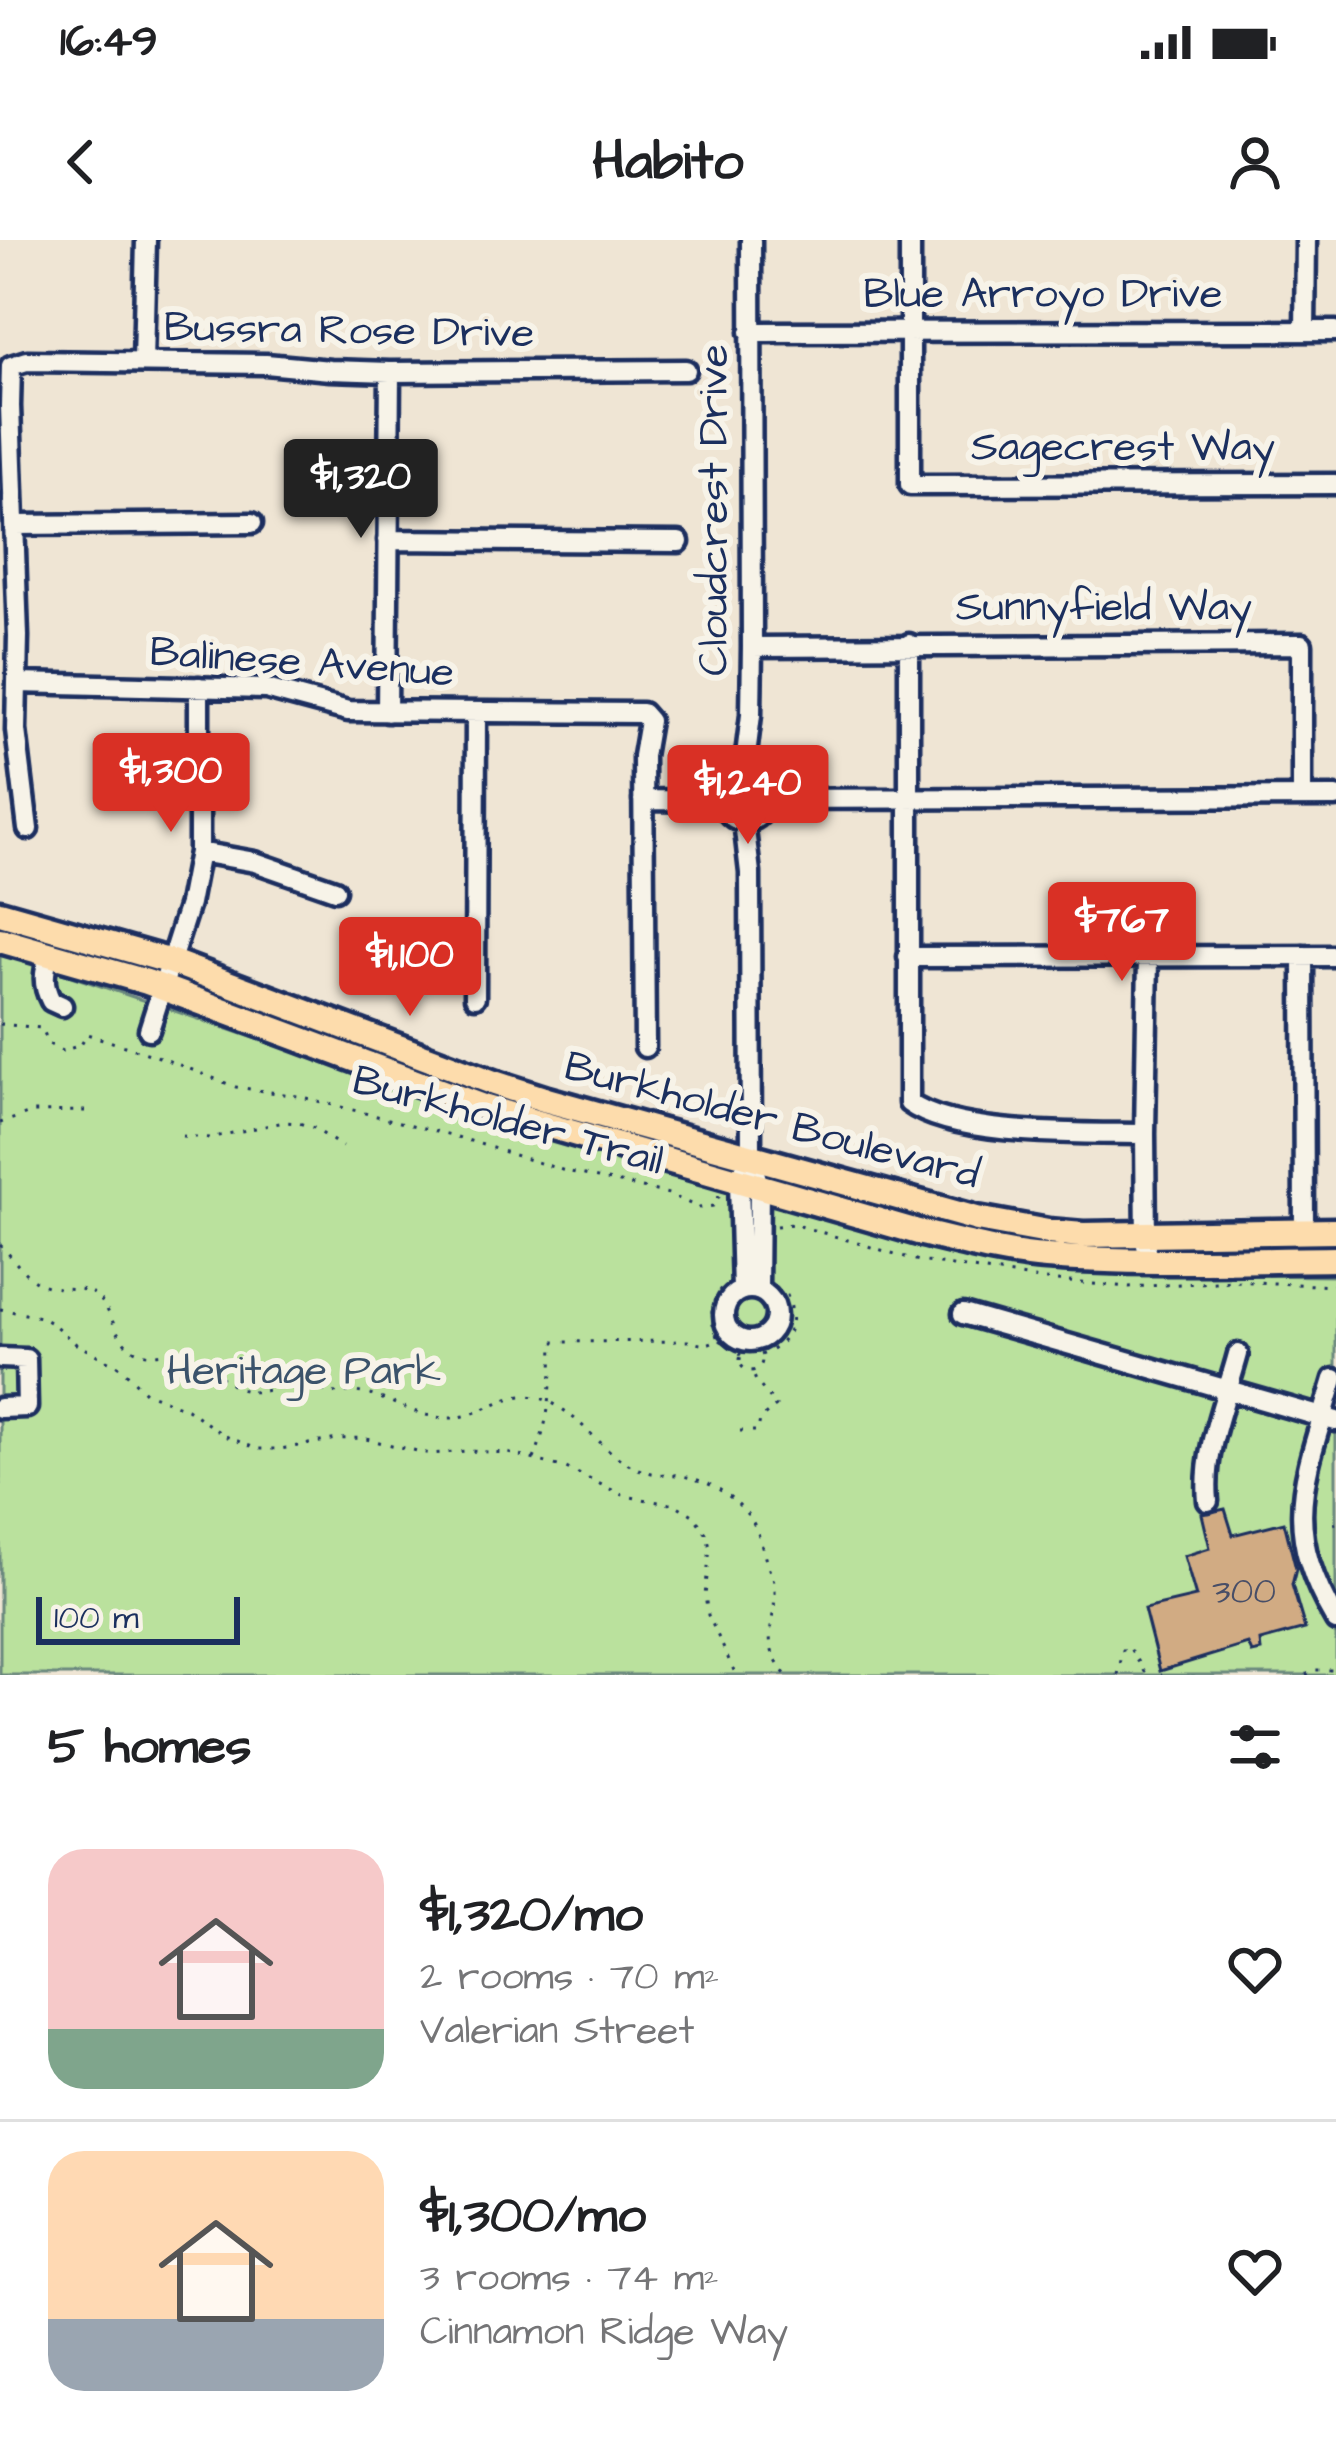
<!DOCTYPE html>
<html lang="en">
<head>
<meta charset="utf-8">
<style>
  :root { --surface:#fff; --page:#f6f6f6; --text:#202124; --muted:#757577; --line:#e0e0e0; --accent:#d93025 }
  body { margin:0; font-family:"Architects Daughter",sans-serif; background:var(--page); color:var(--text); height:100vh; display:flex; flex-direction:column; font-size:45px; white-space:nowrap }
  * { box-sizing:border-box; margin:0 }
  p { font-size:39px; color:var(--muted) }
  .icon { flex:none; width:66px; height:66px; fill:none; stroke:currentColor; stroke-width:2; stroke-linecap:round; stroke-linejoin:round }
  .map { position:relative; height:1435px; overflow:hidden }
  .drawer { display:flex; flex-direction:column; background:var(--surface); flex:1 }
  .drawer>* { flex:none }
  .scale { position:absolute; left:36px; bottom:30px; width:204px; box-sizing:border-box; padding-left:12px; border:6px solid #1b2f5e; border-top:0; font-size:33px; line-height:42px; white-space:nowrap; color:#1b2f5e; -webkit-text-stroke:9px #f7f3e8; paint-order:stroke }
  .price { position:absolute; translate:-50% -102px; padding:0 27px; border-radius:12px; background:var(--accent); color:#fff; font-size:39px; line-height:78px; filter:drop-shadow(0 3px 6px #0008) }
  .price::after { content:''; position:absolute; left:50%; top:72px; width:36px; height:27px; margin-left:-18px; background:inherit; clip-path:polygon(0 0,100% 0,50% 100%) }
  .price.current { background:#222; color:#fff }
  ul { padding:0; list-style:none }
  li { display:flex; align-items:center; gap:36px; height:300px; padding:0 48px }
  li+li { border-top:3px solid var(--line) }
  li span { display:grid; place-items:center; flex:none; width:336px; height:240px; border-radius:36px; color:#555 }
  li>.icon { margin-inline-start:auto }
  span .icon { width:144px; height:144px; fill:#fffc; stroke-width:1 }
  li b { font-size:51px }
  h2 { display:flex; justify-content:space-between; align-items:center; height:144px; padding:0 48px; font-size:51px }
  .status { display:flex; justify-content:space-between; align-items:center; height:84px; padding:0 60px; background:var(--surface); direction:ltr }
  .status svg { height:33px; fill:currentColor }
  header { display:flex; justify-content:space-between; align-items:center; height:156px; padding:0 48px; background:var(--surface); font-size:54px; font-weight:700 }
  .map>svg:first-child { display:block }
  .green { fill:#bae19d; stroke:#6a887e; stroke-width:3 }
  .building { fill:#d1ab83; stroke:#1b2f5e; stroke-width:3 }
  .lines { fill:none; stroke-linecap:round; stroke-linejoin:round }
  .minor-casing { stroke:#1b2f5e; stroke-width:27 }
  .major-casing { stroke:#1b2f5e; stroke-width:33 }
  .path { stroke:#1b2f5e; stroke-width:3; stroke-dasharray:3 9; stroke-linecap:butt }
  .minor { stroke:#f7f3e8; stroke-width:18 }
  .major { stroke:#fddcac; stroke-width:24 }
  .labels { text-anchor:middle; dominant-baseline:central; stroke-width:12; stroke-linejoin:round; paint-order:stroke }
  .number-label { font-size:36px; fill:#484e67 }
  .street-label { font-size:42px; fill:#1b2f5e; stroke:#f7f3e8 }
  .park-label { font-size:42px; fill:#3b536b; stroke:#f7f3e8 }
</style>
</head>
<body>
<div class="status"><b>16:49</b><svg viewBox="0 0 49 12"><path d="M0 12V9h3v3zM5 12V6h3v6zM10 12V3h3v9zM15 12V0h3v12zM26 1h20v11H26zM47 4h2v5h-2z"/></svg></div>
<header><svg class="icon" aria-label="back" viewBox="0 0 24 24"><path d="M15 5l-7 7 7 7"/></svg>Habito<svg class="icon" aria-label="person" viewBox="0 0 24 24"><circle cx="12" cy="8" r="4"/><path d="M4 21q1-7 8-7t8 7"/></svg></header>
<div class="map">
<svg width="1336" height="1435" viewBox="0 0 1336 1435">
  <rect width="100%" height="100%" fill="#efe5d4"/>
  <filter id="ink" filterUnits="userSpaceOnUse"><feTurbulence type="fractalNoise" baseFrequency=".00833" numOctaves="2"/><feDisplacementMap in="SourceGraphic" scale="24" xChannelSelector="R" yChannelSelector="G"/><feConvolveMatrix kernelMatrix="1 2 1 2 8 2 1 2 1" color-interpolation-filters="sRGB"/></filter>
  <g filter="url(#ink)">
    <path class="green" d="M0 712 361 834 1001 1024 1102 1034 1336 1036V1435H0Z"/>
    <path class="building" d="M1225 1269 1233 1295 1284 1282 1296 1329 1292 1345 1305 1389 1260 1401 1261 1411 1252 1413 1248 1404 1160 1431 1144 1369 1196 1357 1184 1316 1210 1308 1202 1274Z"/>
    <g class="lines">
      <g class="minor-casing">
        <path id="minor" d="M910 0V245L1336 244
          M1305 91 1306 0
          M750 92 1336 91
          M143 122 146 0
          M14 285 252 283
          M388 300 679 302
          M909 404V863C955 897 1087 893 1145 894
          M752 407 1302 404V557
          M18 443 266 449 348 471 642 473 649 481 643 516 645 807
          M387 472 390 132
          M743 539 751 475 752 407 751 0
          M724 560a21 21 0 1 1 42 0a21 21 0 1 1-42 0Z
          M766 559 1336 557
          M643 560 724 561
          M744 581 750 633 751 917 759 947 758 1050
          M28 589 16 490 18 396 10 166 11 126 27 121 266 124 330 130 390 132 686 130
          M199 612 255 622 335 650
          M49 714C44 733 42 744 51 761L62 766
          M1303 716 1304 991
          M908 717 1336 716
          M475 757 476 472
          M149 790 189 664 199 612V447
          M1146 1006 1145 894 1148 717
          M724 1075a26 26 0 1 1 52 0a26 26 0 1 1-52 0Z
          M742 1050 739 941 744 930
          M963 1074 1336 1181
          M0 1118 26 1119 27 1167 0 1168
          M1334 1139C1305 1238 1279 1284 1336 1381
          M1208 1261C1203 1210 1225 1163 1238 1114"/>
      </g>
      <g class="major-casing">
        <path id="major" d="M0 673 172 722 494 843 547 860 977 979 1048 992 1083 995 1336 991
          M0 700 147 742 483 867 918 992C960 1002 1003 1014 1046 1017 1142 1024 1240 1020 1336 1019"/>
      </g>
      <path class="path" d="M0 784 42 788 49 804 62 811 81 805 87 794 159 817 236 847 298 856 451 895 562 930 669 954 699 968 713 966 721 953
        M0 883 34 872 85 871
        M182 896 209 898 284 882 299 883 314 888 342 907
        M776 986 793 984 919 1021 1046 1040 1129 1047 1233 1041 1336 1046
        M0 1005C17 1021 24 1039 47 1046 62 1050 78 1046 92 1053 114 1066 111 1097 134 1110 151 1120 171 1108 188 1113 204 1118 220 1141 240 1149 265 1158 279 1142 302 1144 311 1144 319 1150 328 1152 337 1154 346 1151 355 1152 389 1156 416 1179 451 1178 479 1177 502 1154 529 1156 573 1160 598 1214 641 1230 654 1235 665 1234 677 1235 702 1239 724 1249 741 1267 760 1287 759 1299 767 1324 770 1333 775 1339 775 1349 776 1385 758 1402 786 1435
        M0 1069 40 1077 53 1084 76 1104 122 1128 145 1152 187 1169 223 1195 257 1209H281L337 1199 362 1198 430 1214 468 1211 508 1213 566 1228 625 1256 676 1265 693 1275 706 1293 710 1307 705 1356 708 1375 736 1435
        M720 1100 741 1115
        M740 1120a11 11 0 1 1 22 0a11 11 0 1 1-22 0Z
        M761 1115C792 1104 800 1075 783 1048
        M740 1191H758L760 1179 776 1166 756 1141 752 1131
        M534 1219C550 1179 552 1145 553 1102L691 1101C702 1106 708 1105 718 1099 709 1078 709 1063 724 1044
        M1334 1284 1336 1283
        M1118 1435 1123 1410 1126 1407H1129L1147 1435
        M1161 1435H1162
        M1306 1435 1313 1430H1336"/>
      <use href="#minor" class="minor"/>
      <use href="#major" class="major"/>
    </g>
  </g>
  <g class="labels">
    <g class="number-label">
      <text x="1244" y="1351">300</text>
    </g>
    <g class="street-label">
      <text x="1043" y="55">Blue Arroyo Drive</text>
      <text transform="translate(349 91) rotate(1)">Bussra Rose Drive</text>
      <text x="1123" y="208">Sagecrest Way</text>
      <text transform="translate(715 270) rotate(-90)">Cloudcrest Drive</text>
      <text x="1104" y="368">Sunnyfield Way</text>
      <text transform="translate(302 423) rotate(4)">Balinese Avenue</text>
      <text transform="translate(508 881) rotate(15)">Burkholder Trail</text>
      <text transform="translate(772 881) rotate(15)">Burkholder Boulevard</text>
    </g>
    <g class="park-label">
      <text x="304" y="1132">Heritage Park</text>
    </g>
  </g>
</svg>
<div class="scale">100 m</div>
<b class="price current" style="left:361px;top:301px">$1,320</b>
<b class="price" style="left:171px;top:595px">$1,300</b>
<b class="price" style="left:748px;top:607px">$1,240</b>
<b class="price" style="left:1122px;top:744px">$767</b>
<b class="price" style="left:410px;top:779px">$1,100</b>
</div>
<section class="drawer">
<h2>5 homes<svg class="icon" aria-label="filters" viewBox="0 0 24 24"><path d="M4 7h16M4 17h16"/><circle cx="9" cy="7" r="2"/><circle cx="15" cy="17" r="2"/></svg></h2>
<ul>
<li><span style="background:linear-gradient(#f6c9c9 75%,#7fa58c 0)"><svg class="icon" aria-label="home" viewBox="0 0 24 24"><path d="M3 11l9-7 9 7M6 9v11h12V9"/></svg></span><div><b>$1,320/mo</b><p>2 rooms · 70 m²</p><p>Valerian Street</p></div><svg class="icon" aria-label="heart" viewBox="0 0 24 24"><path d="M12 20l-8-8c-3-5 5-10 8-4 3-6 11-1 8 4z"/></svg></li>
<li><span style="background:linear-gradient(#ffd9b3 70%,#9aa5b1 0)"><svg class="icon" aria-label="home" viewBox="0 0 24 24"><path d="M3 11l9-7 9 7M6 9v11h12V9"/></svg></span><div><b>$1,300/mo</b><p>3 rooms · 74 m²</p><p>Cinnamon Ridge Way</p></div><svg class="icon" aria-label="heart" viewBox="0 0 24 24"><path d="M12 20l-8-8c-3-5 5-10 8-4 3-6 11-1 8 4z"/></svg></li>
</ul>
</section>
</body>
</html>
